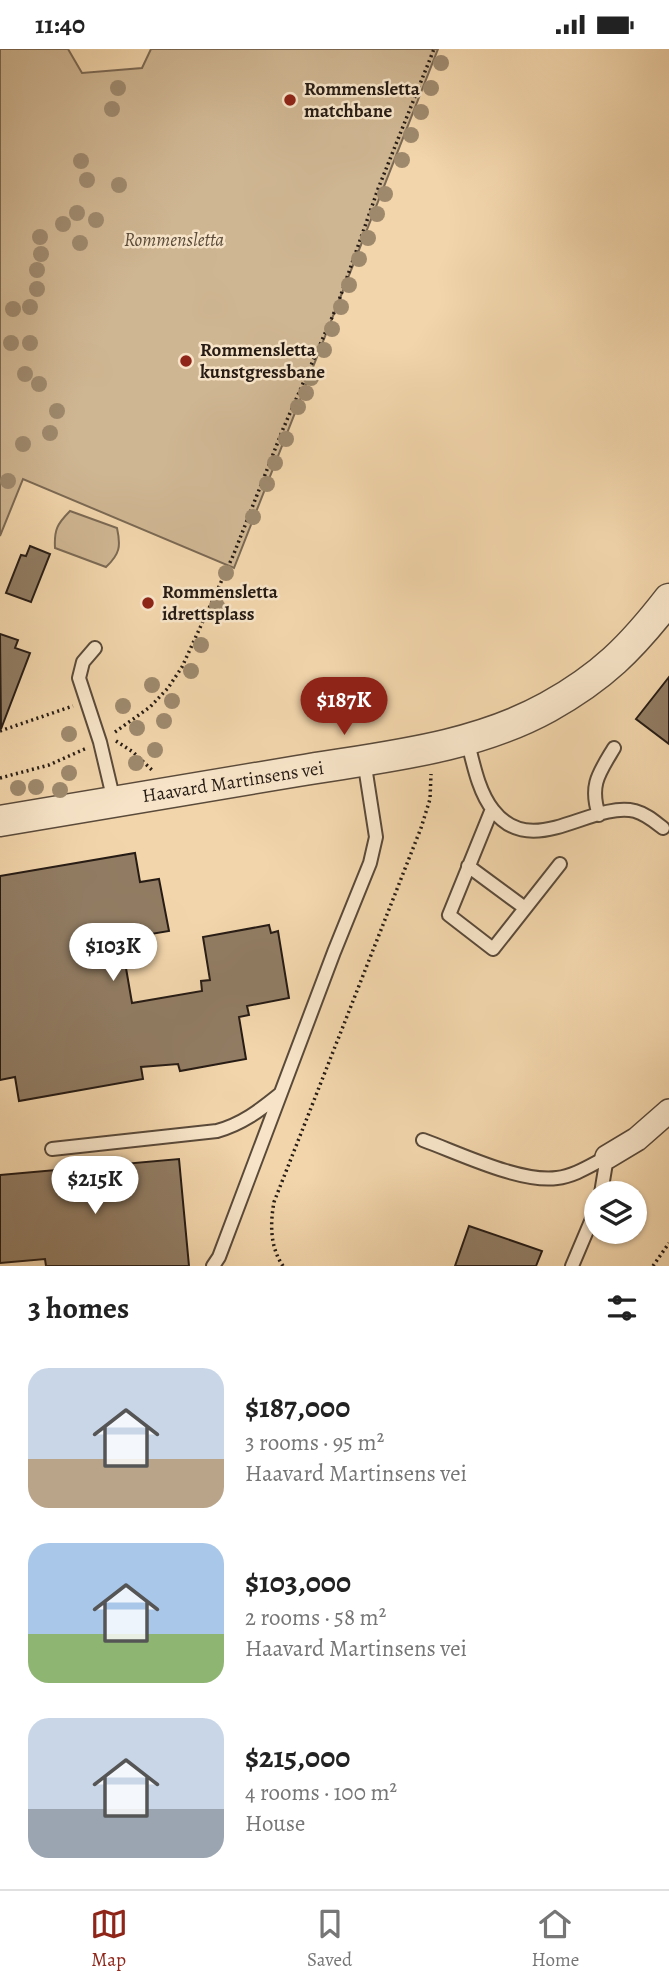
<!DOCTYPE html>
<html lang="en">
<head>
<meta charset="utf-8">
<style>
  :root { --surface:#fff; --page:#f2f2f2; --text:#222; --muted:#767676; --line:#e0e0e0; --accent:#8f2418 }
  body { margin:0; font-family:Alegreya,serif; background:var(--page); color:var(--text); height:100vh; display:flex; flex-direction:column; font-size:26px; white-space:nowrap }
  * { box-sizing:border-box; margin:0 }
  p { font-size:23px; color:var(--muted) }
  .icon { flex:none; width:38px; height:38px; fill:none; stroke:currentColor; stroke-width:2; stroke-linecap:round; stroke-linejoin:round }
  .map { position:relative; height:1217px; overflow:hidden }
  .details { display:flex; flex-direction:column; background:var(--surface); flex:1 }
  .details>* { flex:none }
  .buttons { position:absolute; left:584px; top:1132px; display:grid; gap:14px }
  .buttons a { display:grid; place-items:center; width:63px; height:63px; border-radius:50%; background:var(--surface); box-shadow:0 2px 5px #0004; font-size:35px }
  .price { position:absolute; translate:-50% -60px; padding:0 16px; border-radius:24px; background:#fff; color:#222; font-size:23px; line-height:46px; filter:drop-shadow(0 2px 4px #0008) }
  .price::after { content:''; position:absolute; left:50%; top:42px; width:21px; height:16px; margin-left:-10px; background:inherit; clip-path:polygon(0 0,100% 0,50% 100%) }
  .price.active { background:var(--accent); color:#fff }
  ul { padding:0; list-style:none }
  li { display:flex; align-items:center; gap:21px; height:175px; padding:0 28px }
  li span { display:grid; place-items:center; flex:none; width:196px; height:140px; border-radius:21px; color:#555 }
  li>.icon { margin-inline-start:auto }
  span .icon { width:84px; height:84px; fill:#fffc; stroke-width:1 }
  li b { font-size:30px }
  h2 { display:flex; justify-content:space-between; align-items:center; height:84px; padding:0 28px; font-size:30px }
  .status { display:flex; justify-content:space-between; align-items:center; height:49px; padding:0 35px; background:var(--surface); direction:ltr }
  .status svg { height:19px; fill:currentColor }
  .tab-bar { display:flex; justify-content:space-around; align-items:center; height:98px; border-top:2px solid var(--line); background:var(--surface); font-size:19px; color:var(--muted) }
  .tab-bar a { display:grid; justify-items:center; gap:4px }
  .tab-bar .active { color:var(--accent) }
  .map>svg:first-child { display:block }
  .green { fill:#cfb692; stroke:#7b6954; stroke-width:2 }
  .building { fill:#917c63; stroke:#271c15; stroke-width:2 }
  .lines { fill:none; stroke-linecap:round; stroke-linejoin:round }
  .service-casing { stroke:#5a4a3a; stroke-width:16 }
  .minor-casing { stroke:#5a4a3a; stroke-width:26 }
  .tertiary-casing { stroke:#5a4a3a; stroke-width:33 }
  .path { stroke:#271c15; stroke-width:3.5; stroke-dasharray:2 3.5; stroke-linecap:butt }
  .service { stroke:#f7e4c8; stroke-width:12 }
  .minor { stroke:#f7e4c8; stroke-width:23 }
  .tertiary { stroke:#f7e4c8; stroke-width:30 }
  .tree { fill:#9e896d }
  .poi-dot { fill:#8f2418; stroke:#f7e4c8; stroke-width:2.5 }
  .labels { text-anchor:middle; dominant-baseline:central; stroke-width:5; stroke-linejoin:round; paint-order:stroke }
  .poi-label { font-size:19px; font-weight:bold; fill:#271c15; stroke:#f7e4c8; text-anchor:start }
  .park-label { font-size:19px; font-style:italic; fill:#594a3a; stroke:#f7e4c8 }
  .street-label { font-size:19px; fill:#271c15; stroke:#f7e4c8 }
</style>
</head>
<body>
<div class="status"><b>11:40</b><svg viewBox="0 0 49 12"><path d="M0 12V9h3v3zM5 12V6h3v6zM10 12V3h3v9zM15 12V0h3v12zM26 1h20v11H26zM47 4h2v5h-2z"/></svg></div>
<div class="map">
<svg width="669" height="1217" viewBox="0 0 669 1217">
  <rect width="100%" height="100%" fill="#f2d5ab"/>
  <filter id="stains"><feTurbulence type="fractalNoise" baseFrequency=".00286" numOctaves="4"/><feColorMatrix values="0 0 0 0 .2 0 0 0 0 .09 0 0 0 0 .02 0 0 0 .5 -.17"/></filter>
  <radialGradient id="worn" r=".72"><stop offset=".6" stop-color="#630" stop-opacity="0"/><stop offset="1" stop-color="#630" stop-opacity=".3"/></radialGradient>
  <path class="green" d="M0 0H68L82 24 142 19 151 0H438L234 519 23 430 0 487Z
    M70 462 117 479C121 497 120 505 106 518L55 499C54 481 57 475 70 462Z"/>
  <path class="building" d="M30 497 50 505 31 553 6 544 21 506 26 507Z
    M0 585 18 591 15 599 30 604 1 680Z
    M669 628V695L636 670Z
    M135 804 140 833 159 830 169 882 121 890 132 954 202 942 201 932 210 931 203 888 269 876 271 884 278 882 289 949 247 957 249 966 239 968 246 1010 180 1022 178 1015 141 1018 143 1030 19 1052 15 1028 0 1031V827Z
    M179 1110 189 1217H46L45 1210 0 1214V1126Z
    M469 1177 542 1202 536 1217H455Z"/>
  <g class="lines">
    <g class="service-casing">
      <path id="service" d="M95 599 83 613 79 629 100 693 114 752
        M467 690C473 713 478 742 493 761 532 812 590 752 635 762 646 765 654 772 663 779
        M492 760 449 866 493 900 560 815
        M599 766C589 736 599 724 614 699
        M468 817 525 859
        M423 1091C459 1104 520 1134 557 1129 575 1127 591 1116 607 1108
        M52 1100 217 1082C242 1075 259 1062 280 1045
        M601 1144 607 1108
        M213 1217 219 1208 334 903 370 814 376 788 364 711
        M572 1217 597 1158"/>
    </g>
    <g class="minor-casing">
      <path id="minor" d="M607 1108 637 1090 669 1062"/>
    </g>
    <g class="tertiary-casing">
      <path id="tertiary" d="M0 772C99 755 198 738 298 722 381 708 472 700 548 658 602 628 631 599 669 550"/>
    </g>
    <path class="path" d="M0 682 73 657
      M115 683 150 658 168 639 182 618 233 507 283 380 337 257 378 140 434 0
      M116 692 133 703 153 722
      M0 729 49 716 87 699
      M283 1217C270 1198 270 1175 274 1153L421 779 430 750 431 725
      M653 1217 669 1194"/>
    <use href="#service" class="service"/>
    <use href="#minor" class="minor"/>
    <use href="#tertiary" class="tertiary"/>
  </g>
  <g class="tree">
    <circle cx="441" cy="14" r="8"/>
    <circle cx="118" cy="39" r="8"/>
    <circle cx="431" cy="39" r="8"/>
    <circle cx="112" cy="60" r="8"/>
    <circle cx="421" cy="63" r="8"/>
    <circle cx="411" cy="86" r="8"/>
    <circle cx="402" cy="111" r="8"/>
    <circle cx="81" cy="112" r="8"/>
    <circle cx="87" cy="131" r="8"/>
    <circle cx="119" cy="136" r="8"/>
    <circle cx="385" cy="145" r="8"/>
    <circle cx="77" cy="164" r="8"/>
    <circle cx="377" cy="165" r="8"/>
    <circle cx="96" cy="171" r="8"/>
    <circle cx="63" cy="175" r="8"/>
    <circle cx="40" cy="188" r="8"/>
    <circle cx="368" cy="189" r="8"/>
    <circle cx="80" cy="194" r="8"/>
    <circle cx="41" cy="205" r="8"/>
    <circle cx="359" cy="210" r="8"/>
    <circle cx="37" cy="221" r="8"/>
    <circle cx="349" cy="236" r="8"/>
    <circle cx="37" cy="240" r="8"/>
    <circle cx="30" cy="258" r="8"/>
    <circle cx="341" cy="258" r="8"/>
    <circle cx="13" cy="260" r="8"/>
    <circle cx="332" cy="280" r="8"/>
    <circle cx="11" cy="294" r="8"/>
    <circle cx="30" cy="294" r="8"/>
    <circle cx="324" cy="301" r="8"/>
    <circle cx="25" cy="325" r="8"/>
    <circle cx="311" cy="329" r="8"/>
    <circle cx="39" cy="335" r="8"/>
    <circle cx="306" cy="344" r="8"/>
    <circle cx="298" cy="358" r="8"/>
    <circle cx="57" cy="362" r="8"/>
    <circle cx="50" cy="384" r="8"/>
    <circle cx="286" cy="390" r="8"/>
    <circle cx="23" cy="395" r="8"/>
    <circle cx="275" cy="414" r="8"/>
    <circle cx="8" cy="432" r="8"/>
    <circle cx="267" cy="435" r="8"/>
    <circle cx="253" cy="468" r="8"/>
    <circle cx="226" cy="524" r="8"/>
    <circle cx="217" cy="557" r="8"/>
    <circle cx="201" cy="596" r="8"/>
    <circle cx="191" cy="622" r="8"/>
    <circle cx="152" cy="636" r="8"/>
    <circle cx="172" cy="652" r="8"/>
    <circle cx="123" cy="657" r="8"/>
    <circle cx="164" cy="672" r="8"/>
    <circle cx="137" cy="679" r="8"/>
    <circle cx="69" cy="685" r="8"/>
    <circle cx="155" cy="701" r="8"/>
    <circle cx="136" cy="714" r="8"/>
    <circle cx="69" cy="724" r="8"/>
    <circle cx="36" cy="738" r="8"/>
    <circle cx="18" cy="739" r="8"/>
    <circle cx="60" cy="741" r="8"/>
  </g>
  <g class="poi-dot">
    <circle cx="290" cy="51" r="7"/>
    <circle cx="186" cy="312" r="7"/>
    <circle cx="148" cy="554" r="7"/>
  </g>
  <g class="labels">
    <g class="poi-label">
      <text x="304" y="40">Rommensletta<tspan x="304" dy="22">matchbane</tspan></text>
      <text x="200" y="301">Rommensletta<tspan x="200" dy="22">kunstgressbane</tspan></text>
      <text x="162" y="543">Rommensletta<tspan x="162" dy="22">idrettsplass</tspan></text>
    </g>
    <g class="park-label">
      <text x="174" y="191">Rommensletta</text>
    </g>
    <g class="street-label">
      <text transform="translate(233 733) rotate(-9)">Haavard Martinsens vei</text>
    </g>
  </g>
  <rect width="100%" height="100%" filter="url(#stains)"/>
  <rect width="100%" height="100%" fill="url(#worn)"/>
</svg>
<div class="buttons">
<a><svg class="icon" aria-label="layers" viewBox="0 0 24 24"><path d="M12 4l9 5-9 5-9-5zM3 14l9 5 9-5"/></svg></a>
</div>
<b class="price active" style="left:344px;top:688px">$187K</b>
<b class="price" style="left:113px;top:934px">$103K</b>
<b class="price" style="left:95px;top:1167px">$215K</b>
</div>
<section class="details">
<h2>3 homes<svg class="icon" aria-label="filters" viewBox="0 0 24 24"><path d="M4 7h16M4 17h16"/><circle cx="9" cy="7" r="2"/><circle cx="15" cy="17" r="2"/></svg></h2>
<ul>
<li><span style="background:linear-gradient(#c9d6e8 65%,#b9a48a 0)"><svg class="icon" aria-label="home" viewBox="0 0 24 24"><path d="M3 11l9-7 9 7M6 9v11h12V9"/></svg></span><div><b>$187,000</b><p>3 rooms · 95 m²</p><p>Haavard Martinsens vei</p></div></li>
<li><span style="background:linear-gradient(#a9c7e8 65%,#8fb573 0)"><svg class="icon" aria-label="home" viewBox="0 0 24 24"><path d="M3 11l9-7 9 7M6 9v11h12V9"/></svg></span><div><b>$103,000</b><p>2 rooms · 58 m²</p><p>Haavard Martinsens vei</p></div></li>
<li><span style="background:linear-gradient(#c9d6e8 65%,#9aa5b1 0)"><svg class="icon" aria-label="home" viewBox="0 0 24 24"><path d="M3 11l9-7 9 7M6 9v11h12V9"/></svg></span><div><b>$215,000</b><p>4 rooms · 100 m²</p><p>House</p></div></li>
</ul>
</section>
<nav class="tab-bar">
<a class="active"><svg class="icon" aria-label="map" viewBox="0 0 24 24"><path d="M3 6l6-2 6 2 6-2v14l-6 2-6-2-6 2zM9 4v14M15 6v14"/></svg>Map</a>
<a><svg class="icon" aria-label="saved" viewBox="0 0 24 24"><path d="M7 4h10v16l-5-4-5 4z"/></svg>Saved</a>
<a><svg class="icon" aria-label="home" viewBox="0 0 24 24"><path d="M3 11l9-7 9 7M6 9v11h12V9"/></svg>Home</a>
</nav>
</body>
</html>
